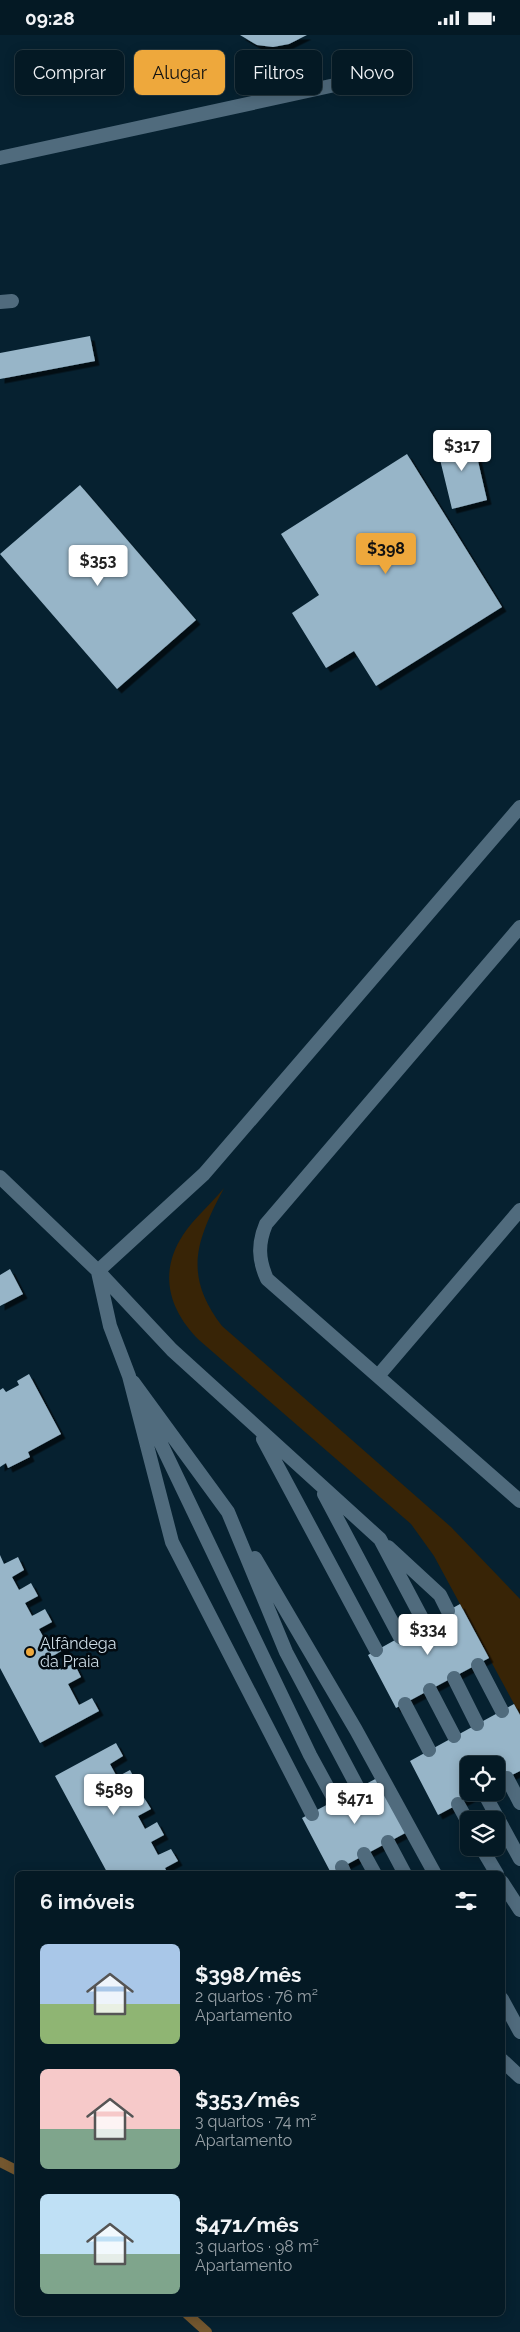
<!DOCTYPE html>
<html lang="pt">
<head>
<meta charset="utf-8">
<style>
  :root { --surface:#041924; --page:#122631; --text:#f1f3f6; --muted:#97a0a6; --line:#253841; --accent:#eea83c }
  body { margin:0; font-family:Raleway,sans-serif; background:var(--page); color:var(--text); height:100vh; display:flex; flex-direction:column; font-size:19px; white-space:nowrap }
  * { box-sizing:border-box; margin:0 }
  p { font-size:16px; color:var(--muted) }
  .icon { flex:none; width:28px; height:28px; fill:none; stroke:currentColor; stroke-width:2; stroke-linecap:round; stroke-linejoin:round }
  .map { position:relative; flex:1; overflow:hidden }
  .details { position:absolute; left:15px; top:1836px; width:490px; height:445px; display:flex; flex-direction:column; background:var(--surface); border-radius:8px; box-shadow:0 2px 12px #0003,0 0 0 1px var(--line) }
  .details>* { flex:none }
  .top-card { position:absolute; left:15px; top:15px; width:490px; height:45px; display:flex; gap:10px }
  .controls { position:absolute; left:460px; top:1721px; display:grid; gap:10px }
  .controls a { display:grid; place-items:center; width:45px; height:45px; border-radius:8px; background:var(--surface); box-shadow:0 2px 12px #0003,0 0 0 1px var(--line); font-size:25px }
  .price { position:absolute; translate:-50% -42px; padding:0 11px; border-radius:5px; background:#fff; color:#222; font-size:16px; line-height:32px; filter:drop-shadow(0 1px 2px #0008) }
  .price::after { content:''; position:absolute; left:50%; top:30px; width:15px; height:11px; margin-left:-8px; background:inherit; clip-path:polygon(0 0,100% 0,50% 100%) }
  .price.active { background:var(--accent); color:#111 }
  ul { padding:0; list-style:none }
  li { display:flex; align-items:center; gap:15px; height:125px; padding:0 25px }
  li span { display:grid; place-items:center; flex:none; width:140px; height:100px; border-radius:8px; color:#555 }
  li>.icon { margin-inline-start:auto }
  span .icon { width:60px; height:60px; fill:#fffc; stroke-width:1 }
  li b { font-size:21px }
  h2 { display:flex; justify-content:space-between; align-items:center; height:60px; padding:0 25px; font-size:21px }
  .chip { padding:0 18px; border-radius:8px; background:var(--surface); box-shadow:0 2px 12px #0003,0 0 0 1px var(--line); font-size:18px; line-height:45px }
  .chip.active { background:var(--accent); color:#111 }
  .status { display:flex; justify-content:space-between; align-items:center; height:35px; padding:0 25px; background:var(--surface); direction:ltr }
  .status svg { height:14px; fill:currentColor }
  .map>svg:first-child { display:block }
  .green { fill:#382406 }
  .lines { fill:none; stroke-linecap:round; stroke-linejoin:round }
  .stream { stroke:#74572f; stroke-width:10 }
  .building { fill:#97b5c8; filter:url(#shadow) }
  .service { stroke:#506b7d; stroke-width:14 }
  .poi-dot { fill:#eea83c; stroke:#020a10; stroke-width:2 }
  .labels { text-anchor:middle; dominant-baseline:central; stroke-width:5; stroke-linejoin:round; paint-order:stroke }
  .poi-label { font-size:16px; fill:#cddce6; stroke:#020a10; text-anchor:start }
</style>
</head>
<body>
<div class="status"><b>09:28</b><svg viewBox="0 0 49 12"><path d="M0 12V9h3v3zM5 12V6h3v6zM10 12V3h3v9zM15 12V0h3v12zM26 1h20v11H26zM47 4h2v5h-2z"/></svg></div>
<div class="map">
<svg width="520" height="2297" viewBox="0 0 520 2297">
  <defs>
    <filter id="shadow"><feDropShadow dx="4.5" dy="4.5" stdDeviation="0" flood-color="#0009"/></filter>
  </defs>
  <rect width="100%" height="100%" fill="#062130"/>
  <path class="green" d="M224 1153C196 1206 183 1240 222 1291L451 1492 520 1564V1680L434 1521 411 1489 199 1305C169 1275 158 1238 183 1200 194 1183 211 1169 224 1153Z"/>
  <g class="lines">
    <path class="stream" d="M0 2127 18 2136
      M187 2279 207 2297"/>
  </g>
  <path class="building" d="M240 0H307L289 9 273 12 257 10Z
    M90 301 95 326 0 344V318Z
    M472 400 487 465 452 474 436 408Z
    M407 419 502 572 376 651 354 616 326 633 292 578 319 560 281 499Z
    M80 450 196 585 117 654 0 519Z
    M10 1234 23 1259 0 1271V1240Z
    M29 1339 61 1399 28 1417 30 1422 8 1433 6 1428 0 1432V1355L3 1353 6 1357 19 1350 17 1346Z
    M0 1520 4 1529 18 1522 24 1535 12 1542 19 1555 31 1548 38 1561 25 1568 32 1581 45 1574 52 1587 39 1594 46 1607 59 1600 66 1613 53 1621 61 1635 74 1628 81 1642 68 1649 79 1670 92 1663 99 1676 40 1708 0 1633Z
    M460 1569 489 1623 396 1673 368 1620Z
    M514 1669 520 1680V1736L496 1748V1730H469V1758H479L438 1780 410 1726Z
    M116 1708 123 1721 110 1729 117 1742 130 1735 137 1748 124 1755 131 1768 143 1761 151 1774 138 1781 145 1794 157 1787 164 1800 151 1807 158 1820 171 1814 178 1826 165 1833 168 1839H108L55 1741Z
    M379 1742 409 1796 331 1838 302 1783Z"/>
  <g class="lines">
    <path class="service" d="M0 123 358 45
      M0 267 12 266
      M520 892 266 1189C258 1208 258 1224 267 1244L520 1466
      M0 1142 98 1236 172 1315 380 1504 425 1589
      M98 1236 204 1139 520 772
      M98 1237 110 1291 129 1341 172 1507 312 1779
      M378 1341 520 1175
      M133 1347 228 1477 286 1617 358 1753
      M143 1371 310 1720 335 1766
      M263 1404 376 1615
      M324 1459 400 1602
      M388 1512 440 1560 448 1576
      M255 1523 356 1695 435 1839
      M478 1630 502 1676
      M454 1643 477 1689
      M430 1655 454 1701
      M405 1669 429 1715
      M507 1743 520 1768
      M484 1758 520 1824
      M458 1769 469 1789
      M388 1807 405 1839
      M481 1812 497 1839
      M364 1819 375 1839
      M342 1832 345 1839
      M502 1847 520 1875
      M502 1964 520 1997
      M502 2025 520 2042"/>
  </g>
  <circle class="poi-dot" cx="30" cy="1617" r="5"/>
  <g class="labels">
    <g class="poi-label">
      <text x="40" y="1608">Alfândega<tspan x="40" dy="18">da Praia</tspan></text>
    </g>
  </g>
</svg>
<div class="controls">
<a><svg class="icon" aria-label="locate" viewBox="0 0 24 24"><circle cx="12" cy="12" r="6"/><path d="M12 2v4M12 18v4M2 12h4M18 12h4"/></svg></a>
<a><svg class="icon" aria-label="layers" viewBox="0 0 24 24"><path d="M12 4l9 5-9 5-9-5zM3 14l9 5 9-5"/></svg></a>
</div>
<b class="price" style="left:462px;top:437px">$317</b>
<b class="price active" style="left:386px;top:540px">$398</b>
<b class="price" style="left:98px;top:552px">$353</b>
<b class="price" style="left:428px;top:1621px">$334</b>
<b class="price" style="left:114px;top:1781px">$589</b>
<b class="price" style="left:355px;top:1790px">$471</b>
<div class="top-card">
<a class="chip">Comprar</a>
<a class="chip active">Alugar</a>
<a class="chip">Filtros</a>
<a class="chip">Novo</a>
</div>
<section class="details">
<h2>6 imóveis<svg class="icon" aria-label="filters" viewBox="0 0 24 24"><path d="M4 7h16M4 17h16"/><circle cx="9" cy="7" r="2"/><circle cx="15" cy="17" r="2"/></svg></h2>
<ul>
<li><span style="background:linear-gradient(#a9c7e8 60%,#8fb573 0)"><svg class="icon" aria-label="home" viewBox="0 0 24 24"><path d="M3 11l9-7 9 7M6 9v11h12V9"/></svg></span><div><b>$398/mês</b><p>2 quartos · 76 m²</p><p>Apartamento</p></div></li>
<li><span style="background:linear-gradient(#f6c9c9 60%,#7fa58c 0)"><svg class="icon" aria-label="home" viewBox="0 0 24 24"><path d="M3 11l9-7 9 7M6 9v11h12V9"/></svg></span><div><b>$353/mês</b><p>3 quartos · 74 m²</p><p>Apartamento</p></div></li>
<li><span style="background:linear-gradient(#bfe0f5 60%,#7fa58c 0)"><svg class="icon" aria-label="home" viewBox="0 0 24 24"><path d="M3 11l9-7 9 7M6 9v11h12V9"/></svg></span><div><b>$471/mês</b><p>3 quartos · 98 m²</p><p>Apartamento</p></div></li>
</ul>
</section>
</div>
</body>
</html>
